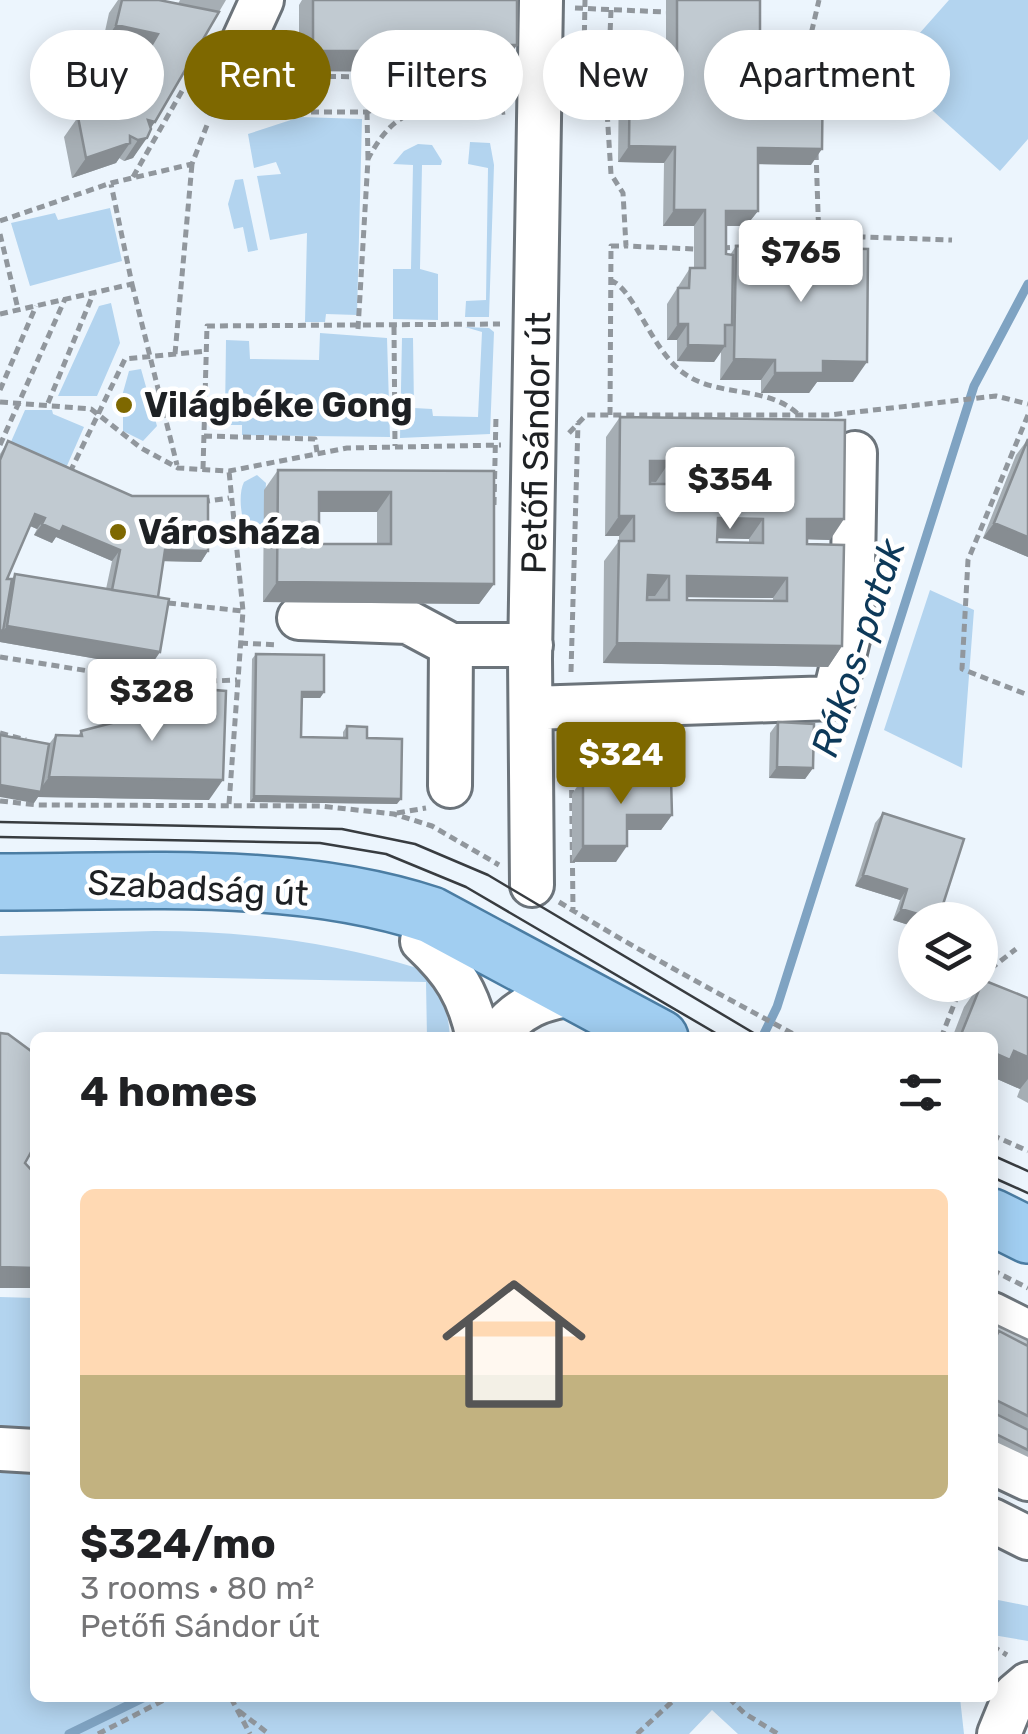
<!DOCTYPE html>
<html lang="en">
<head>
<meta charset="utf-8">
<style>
  :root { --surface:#fff; --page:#f6f6f6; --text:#202124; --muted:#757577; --line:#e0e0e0; --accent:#7e6800 }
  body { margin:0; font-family:Rubik,sans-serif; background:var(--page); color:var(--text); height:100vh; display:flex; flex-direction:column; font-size:38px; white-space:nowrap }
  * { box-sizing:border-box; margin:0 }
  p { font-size:32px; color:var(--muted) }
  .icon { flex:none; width:55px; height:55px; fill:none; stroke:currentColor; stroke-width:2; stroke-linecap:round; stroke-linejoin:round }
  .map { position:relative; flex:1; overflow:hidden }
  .drawer { position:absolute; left:30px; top:1032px; width:968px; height:670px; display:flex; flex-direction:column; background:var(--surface); border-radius:15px; box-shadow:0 5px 25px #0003 }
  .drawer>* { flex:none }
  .top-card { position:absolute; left:30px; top:30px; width:970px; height:90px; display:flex; gap:20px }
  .tools { position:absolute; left:898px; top:902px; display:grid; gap:20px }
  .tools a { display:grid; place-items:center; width:100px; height:100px; border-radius:50%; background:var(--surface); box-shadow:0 5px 25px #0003; font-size:50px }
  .price { position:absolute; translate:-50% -85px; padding:0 22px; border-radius:10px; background:#fff; color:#222; font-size:32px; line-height:65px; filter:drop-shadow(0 2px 5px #0008) }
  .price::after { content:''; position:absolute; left:50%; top:60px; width:30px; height:22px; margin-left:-15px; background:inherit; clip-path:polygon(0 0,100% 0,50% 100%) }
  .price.selected { background:var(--accent); color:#fff }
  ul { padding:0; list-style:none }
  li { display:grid; align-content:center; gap:20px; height:530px; padding:0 50px }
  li+li { border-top:2px solid var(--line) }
  li span { display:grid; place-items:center; height:310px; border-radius:15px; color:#555 }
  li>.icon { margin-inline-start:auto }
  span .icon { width:180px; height:180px; fill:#fffc; stroke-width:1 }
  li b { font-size:42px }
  h2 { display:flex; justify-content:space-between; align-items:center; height:120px; padding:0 50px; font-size:42px }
  .tag { padding:0 35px; border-radius:45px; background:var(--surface); box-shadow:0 5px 25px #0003; font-size:35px; line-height:90px }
  .tag.selected { background:var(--accent); color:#fff }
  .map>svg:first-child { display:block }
  .green { fill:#b3d4ef }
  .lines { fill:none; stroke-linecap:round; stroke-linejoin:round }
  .stream { stroke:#7fa3c2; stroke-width:9 }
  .minor-casing { stroke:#6c747b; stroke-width:48 }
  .major-casing { stroke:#4b7da3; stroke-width:60 }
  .path { stroke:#91979d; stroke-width:5; stroke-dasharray:8 5; stroke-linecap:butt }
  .minor { stroke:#fff; stroke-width:42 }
  .major { stroke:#a1cef1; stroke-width:55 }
  .tram { stroke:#383c40; stroke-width:2.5 }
  .wall { fill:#a6aeb4; fill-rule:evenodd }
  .shaded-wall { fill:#878d92 }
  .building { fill:#c1cad1; stroke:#878d92; stroke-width:2.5; fill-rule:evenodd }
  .poi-dot { fill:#7e6800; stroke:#fff; stroke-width:4 }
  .labels { text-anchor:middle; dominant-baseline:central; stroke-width:9; stroke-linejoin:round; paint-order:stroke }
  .poi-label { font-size:35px; font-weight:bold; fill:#1e2124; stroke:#fff; text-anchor:start }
  .street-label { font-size:35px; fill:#1e2124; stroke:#fff }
  .water-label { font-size:38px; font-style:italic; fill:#0d3959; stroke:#fff }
</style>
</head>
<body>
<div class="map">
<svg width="1028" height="1734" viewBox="0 0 1028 1734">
  <rect width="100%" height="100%" fill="#ecf5fd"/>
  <path class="green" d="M949 0H1028V139L1000 171 887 70Z
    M300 117 362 119 357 315 326 314 325 322H305L307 233 270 240 257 176 281 174 276 162 254 168 248 134Z
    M470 142 490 143 494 165 489 317H465L466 301 486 300 488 168 468 164Z
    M418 144 432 145 442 161 441 165H422L420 269 438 274V320L393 319V269H411L413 165 393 164 404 151Z
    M243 179 258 250 248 252 243 227 234 229 228 204 235 180Z
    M110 208 122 261 30 286 11 223 55 213 58 220Z
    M111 303 120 343 97 396H58L99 306Z
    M465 327 489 328 494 332 490 434 400 438 402 338H413L414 408 432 409 433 416 478 417 482 332Z
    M320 333 387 338 390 437 242 435V425H215V416H225L226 340 249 341 250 359 319 360Z
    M141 369 157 426 143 441 123 431V416L133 412 135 405 130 397 122 396 129 371Z
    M25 410H52L53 414 84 427 66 468 10 444Z
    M257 475 266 483 263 543 257 546C243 535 236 498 244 482Z
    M930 590 974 610 962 768 884 730Z
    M154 931C245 931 330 942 417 968 441 985 448 1010 450 1037H427L426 982 0 974V936Z
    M0 1297 35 1298V1698H960L964 1734H738L712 1710 689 1734H0Z
    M993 1599 1028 1606V1641L993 1635Z"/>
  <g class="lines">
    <path class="stream" d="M762 1038 777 1007 974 386 1028 284
      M69 1734 143 1698"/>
    <g class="minor-casing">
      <path id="minor" d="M219 94 262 0
        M299 618 408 622 451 645H531
        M531 708 834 698 852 623 855 453
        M450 786 451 645
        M532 885 530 659 541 0
        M422 941C454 971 469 994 478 1038
        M495 1038C518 1006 542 998 580 993
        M992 1314 1028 1332
        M0 1449 35 1451
        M992 1462 1028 1479
        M992 1520 1028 1538
        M999 1734 1015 1695 1028 1684"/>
    </g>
    <g class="major-casing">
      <path id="major" d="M0 882C142 882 294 870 431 915L660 1038
        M992 1217 1028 1235"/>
    </g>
    <path class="path" d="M575 8 666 12
      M611 10 607 111 611 174 623 193 626 246 694 249
      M756 65 812 30
      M813 71 812 30 819 0
      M276 76 505 78
      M573 110 607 111 619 117
      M583 111 585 0
      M246 112H367L408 98H503
      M367 112 368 159
      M268 113 282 47
      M816 152 819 241
      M133 177 182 91
      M0 221 111 183 192 164 207 125
      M0 234 18 309
      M819 244 863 237 952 240
      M722 248 780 245
      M610 280C636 289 652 355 688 376 721 397 770 386 799 415
      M132 284 177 465
      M0 314 132 284 111 184
      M394 327 395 446
      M358 329 368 159C408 83 441 123 505 112
      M175 354 192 164
      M0 390 36 306
      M0 402 91 409 141 448 178 468 229 471 347 448 501 445
      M48 403 94 292
      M610 415 611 246H626
      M1028 415 968 560 962 669 1028 695
      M569 433 586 415H830L996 396 1028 404
      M204 436 315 439 317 452
      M0 445 65 299
      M203 469 207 326 500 324
      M70 472 125 359 206 351
      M202 502 229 498
      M494 505 496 416
      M168 603 243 611
      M240 643 278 645
      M0 657 165 683
      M571 672 578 423
      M122 721 141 715 165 683 237 680
      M0 733 26 740
      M571 738 573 910
      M0 801 38 805 320 806 394 814 432 826 499 865
      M229 804 243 611 229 471
      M397 813 426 808
      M559 902C639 951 719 994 801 1038
      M980 977 1016 949
      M941 1038 958 994 970 985
      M992 1135 1028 1151
      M992 1270 1028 1288
      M992 1646 1007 1655
      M231 1698 250 1734
      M729 1698 744 1713 778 1734
      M239 1711 269 1734
      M98 1734 168 1698
      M637 1734 676 1698"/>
    <use href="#minor" class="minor"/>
    <use href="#major" class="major"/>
    <path class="tram" d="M0 822 342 829 415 844 488 875 762 1038
      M0 837 320 843 386 854 466 887 724 1038
      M992 1155 1028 1171
      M992 1177 1028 1193"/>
  </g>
  <path class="wall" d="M118 0H159L178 4 180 0H226L133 158 124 161 119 158 116 163 72 178 64 137 78 117 115 103 144 54 102 45 109 13Z
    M302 0H517V45L502 66 447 65 443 72 299 71V5Z
    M666 0H760V64L811 165 758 164V211L746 226H726V254L730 255 736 246 774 247 782 237 821 248 853 382H817L809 393H761V380H720L721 352 714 362 677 361V340H667V304L690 268H694V226H663L664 163 618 162 619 78 630 62H666Z
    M620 417 845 420 830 540 807 539V544L842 646 828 667 603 663 604 561 619 541V536H605L606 437ZM689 482 773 483V485L689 484ZM717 538 749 539V543L717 542ZM687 597 773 598V601L687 600Z
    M1028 439V557L983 538 1016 455Z
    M8 441 208 551 201 562 163 561 158 597 160 652 149 668 0 642V454ZM30 526 37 529 34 535 52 543 56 537 112 561 106 589 15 574 12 579H7Z
    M278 470 494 471V584L479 604 263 602 264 490ZM319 512H377V544H319Z
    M256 654 324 692 320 698H302L301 737 343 738V732L347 726 367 738 397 804 250 802 252 659Z
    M179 687 209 800 38 797 34 803 49 744 56 735 78 736 81 731 165 710V707Z
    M778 722 813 768 805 779 769 778 770 733Z
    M583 778 672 815 661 830H627L616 862H572V794Z
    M883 813 915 920V927L893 920 900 900 855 886 875 823Z
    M983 980 1028 998V1103L1017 1097 1020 1089 997 1079 992 1085V1038H952L964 1007Z
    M992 1323 1028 1340V1457L992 1440Z"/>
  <path class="shaded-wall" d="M116 25 158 34 144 54 102 45Z
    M457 45H517L502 66 447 65 443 72 299 71 313 51Z
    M148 120 155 122 143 139 147 138 133 158 124 161 138 140Z
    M130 143 116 163 72 178 86 158Z
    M629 146 675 147 664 163 618 162Z
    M758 148 822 149 811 165 747 164Z
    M674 210H705L694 226H663Z
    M726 211H758L746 226H715Z
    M678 324H688L677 340H667Z
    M688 345 725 346 714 362 677 361Z
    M734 359 775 360 761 380H720Z
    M823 361 867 362 853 382H817L809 393H761L775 373Z
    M650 461H670L656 482 636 481Z
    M689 461 787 463 773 483 675 482Z
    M319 492H391L377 512H305Z
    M35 514 45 518 37 529 28 525Z
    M619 516H634L619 536H605Z
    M718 518 763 519 749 539 703 538Z
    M807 519H844L830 540 793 539Z
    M994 523 1028 537V557L983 538Z
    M42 524 63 526 120 550 112 561 56 537 52 543 34 535Z
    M165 550 208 551 201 562 157 561Z
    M648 575 669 576 655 596H633Z
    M687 576 787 578 773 598 673 597Z
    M277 582 494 584 479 604 263 602Z
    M7 626 160 652 149 668 0 642V630L3 631Z
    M617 643 842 646 828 667 603 663Z
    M302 692H324L320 698H298Z
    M777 767 813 768 805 779 769 778Z
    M49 777 223 780 209 800 38 797 34 803 0 797V785L38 792Z
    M254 796 401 799 397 804 250 802Z
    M627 815H672L661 830H616Z
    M583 846H627L616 862H572Z
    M863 875 907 889 900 900 855 886Z
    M901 909 935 920H915V927L893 920Z
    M962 1032 976 1038H958Z
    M1014 1051 1028 1057V1079L1020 1089 997 1079 992 1085V1052Z
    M0 1267 35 1268V1288H0Z"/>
  <path class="building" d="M122 0H159L219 12 155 122 148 120 151 129 147 138 138 140 130 136V143L86 158 78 117 118 102 158 34 116 25Z
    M313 0H517V45H457V51H313Z
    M677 0H760V64L823 65 822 149 758 148V211H726V254L733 255 732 325H725V346L688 345V324H678V288H689L690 268H705V210H674L675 147 629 146 630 62 677 63Z
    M782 237H822L821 248 868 249 867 362 823 361V373H775V360L734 359 736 246 781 247Z
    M620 417 845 420 844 519H807V544L844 545 842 646 617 643 619 541H634V516H619ZM650 461H670V484H650ZM689 461 787 463 788 485 689 484ZM718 518 763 519V543L717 542ZM648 575 669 576V600H647ZM687 576 787 578V601L687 600Z
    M1028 439V537L994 523Z
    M8 441 132 496H208V551L165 550 158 597 112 590 120 550 63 526 60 532 42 524 45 518 35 514 7 579H12L3 631 0 630V460Z
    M278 470 494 471V584L277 582ZM319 492H391V544H319Z
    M15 574 169 599 160 652 7 626Z
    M256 654 324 655V692H302L301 737 347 738V726L367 727V738L402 739 401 799 254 796Z
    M179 687 226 691 223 780 49 777 56 735 82 736 81 731 178 706Z
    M778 722 814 724 813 768 777 767Z
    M0 735 49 744 41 792 0 785Z
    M583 778H671L672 815H627V846H583Z
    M883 813 964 839 938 920 901 909 907 889 863 875Z
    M983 980 1028 998V1057L1014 1051 1010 1060 992 1052V1038H976L962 1032Z
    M0 1033 8 1034 35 1054V1145L25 1163 35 1174V1193L32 1196V1225H35V1268L0 1267Z
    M992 1323 1028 1340V1346L999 1331 992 1340Z
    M999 1331 1028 1346V1416L992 1398V1344Z
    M992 1412 1028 1430V1450L992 1432Z"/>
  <g class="poi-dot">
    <circle cx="124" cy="405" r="10"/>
    <circle cx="118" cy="532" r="10"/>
  </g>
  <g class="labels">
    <g class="poi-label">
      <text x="144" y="405">Világbéke Gong</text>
      <text x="138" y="532">Városháza</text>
    </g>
    <g class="street-label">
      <text transform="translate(536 443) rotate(-89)">Petőfi Sándor út</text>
      <text transform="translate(198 888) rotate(3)">Szabadság út</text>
    </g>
    <g class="water-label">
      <text transform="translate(858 648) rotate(-72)">Rákos-patak</text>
    </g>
  </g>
</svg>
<div class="tools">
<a><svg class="icon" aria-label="layers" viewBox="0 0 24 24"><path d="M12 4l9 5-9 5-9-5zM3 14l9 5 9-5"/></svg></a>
</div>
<b class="price" style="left:801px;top:305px">$765</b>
<b class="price" style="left:730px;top:532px">$354</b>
<b class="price" style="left:152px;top:744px">$328</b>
<b class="price selected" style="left:621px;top:807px">$324</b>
<div class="top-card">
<a class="tag">Buy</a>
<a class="tag selected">Rent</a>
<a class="tag">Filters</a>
<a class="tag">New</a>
<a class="tag">Apartment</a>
</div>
<section class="drawer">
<h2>4 homes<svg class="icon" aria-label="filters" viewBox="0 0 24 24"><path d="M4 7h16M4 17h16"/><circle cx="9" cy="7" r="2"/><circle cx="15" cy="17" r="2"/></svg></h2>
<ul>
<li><span style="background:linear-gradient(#ffd9b3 60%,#c2b280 0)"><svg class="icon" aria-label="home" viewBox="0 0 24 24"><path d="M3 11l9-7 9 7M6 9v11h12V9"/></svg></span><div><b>$324/mo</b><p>3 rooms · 80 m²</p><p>Petőfi Sándor út</p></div></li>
</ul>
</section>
</div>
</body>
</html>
